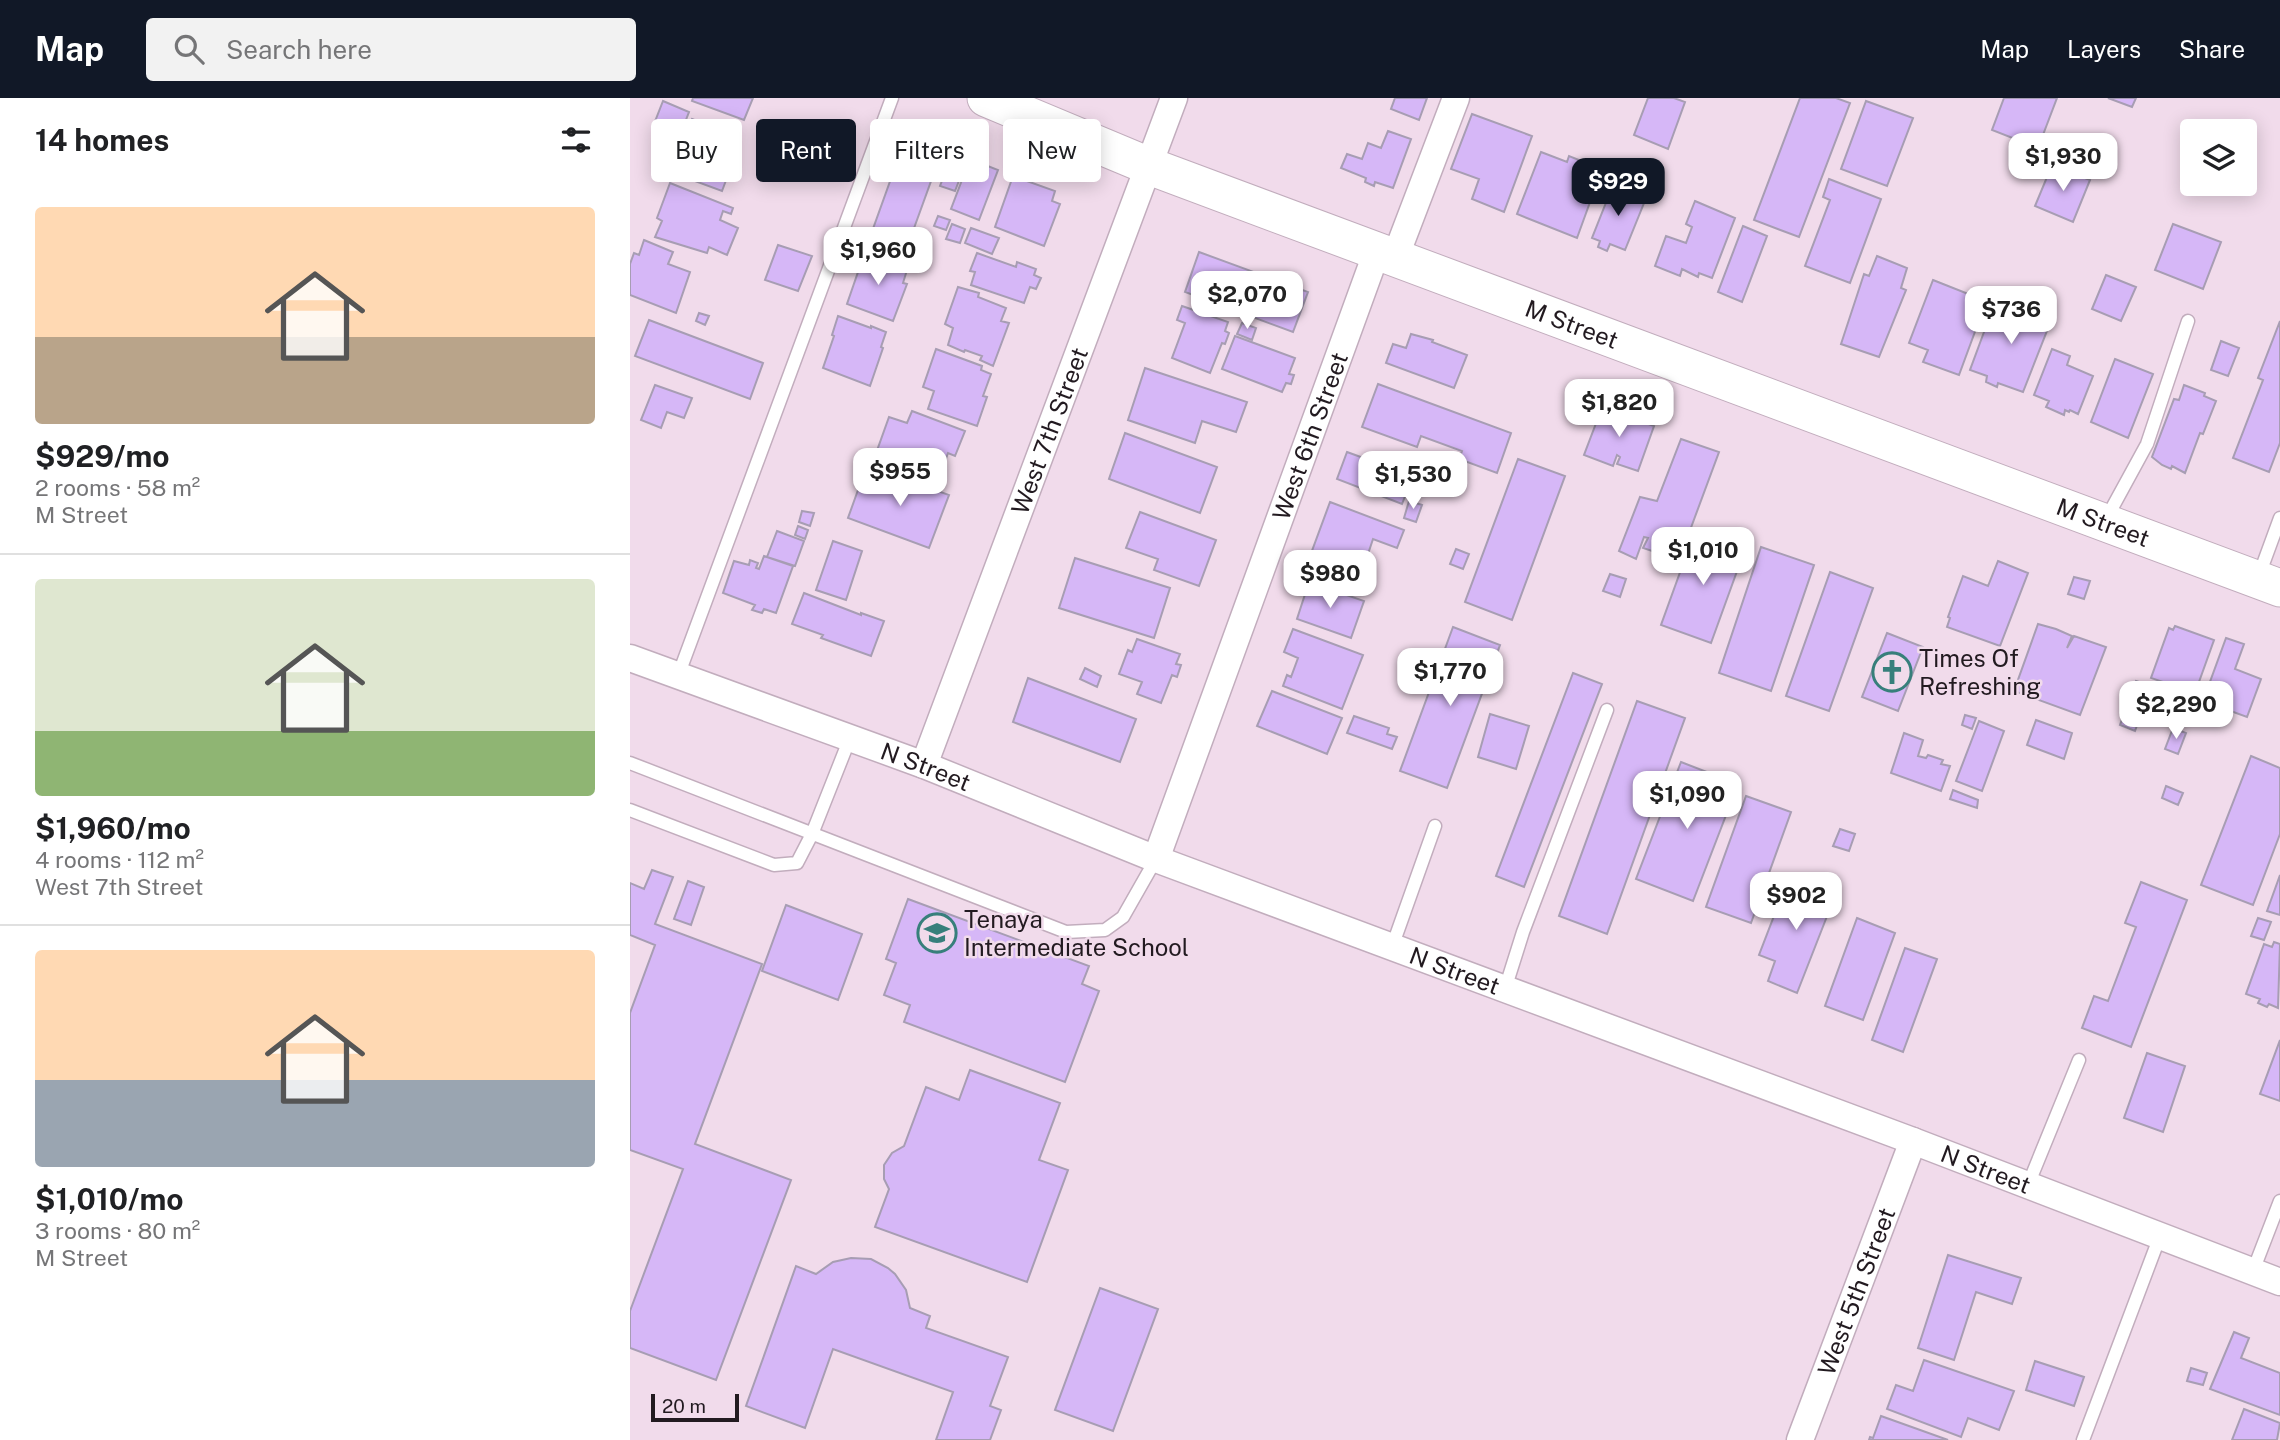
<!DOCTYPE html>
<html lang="en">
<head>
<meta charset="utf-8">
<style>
  :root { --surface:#fff; --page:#f2f2f2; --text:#202124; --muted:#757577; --line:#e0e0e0; --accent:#111827 }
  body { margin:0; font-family:"Public Sans",sans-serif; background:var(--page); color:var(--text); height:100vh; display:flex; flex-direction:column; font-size:26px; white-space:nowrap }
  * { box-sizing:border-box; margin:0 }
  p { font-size:23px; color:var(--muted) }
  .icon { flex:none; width:38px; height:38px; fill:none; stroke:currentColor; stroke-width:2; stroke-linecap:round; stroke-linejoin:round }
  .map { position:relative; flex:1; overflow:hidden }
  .side { display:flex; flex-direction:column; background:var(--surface); width:630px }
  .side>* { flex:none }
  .hud { position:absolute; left:21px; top:21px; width:665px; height:63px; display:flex; gap:14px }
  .tools { position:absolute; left:1550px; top:21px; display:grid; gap:14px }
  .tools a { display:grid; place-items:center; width:77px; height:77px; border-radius:7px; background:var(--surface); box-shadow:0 4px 18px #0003; font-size:35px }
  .scale { position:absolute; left:21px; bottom:18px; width:88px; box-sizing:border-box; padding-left:7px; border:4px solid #221a20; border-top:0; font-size:19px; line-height:24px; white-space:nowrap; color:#221a20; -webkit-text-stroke:5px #f1dbeb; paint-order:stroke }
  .price { position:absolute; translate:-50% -60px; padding:0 16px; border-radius:14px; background:#fff; color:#222; font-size:23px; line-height:46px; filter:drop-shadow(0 2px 4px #0008) }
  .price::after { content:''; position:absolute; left:50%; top:42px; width:21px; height:16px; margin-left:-10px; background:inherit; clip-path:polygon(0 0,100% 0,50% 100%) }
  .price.active { background:var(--accent); color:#fff }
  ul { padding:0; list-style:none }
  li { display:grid; align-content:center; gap:14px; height:371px; padding:0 35px }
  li+li { border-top:2px solid var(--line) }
  li span { display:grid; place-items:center; height:217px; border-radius:7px; color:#555 }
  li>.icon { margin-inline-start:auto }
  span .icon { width:126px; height:126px; fill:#fffc; stroke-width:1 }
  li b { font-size:30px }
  h2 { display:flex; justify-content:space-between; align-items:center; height:84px; padding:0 35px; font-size:30px }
  .pill { padding:0 24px; border-radius:7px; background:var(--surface); box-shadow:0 4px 18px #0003; font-size:24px; line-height:63px }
  .pill.active { background:var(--accent); color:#fff }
  header { display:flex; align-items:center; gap:42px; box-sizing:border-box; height:98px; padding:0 35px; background:var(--accent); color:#fff }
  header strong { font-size:33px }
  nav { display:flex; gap:38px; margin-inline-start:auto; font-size:24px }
  .search { width:490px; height:63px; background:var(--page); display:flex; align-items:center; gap:18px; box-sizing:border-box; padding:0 24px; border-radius:7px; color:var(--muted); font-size:26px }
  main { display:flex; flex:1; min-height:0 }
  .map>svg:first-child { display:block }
  .building { fill:#d6b7f7; stroke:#a79db3; stroke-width:2 }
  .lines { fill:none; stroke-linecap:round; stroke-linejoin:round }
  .lane-casing { stroke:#c2adbd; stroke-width:15 }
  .street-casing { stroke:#c2adbd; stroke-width:29 }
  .secondary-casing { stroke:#c2adbd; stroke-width:39 }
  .lane { stroke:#fff; stroke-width:12 }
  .street { stroke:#fff; stroke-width:26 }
  .secondary { stroke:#fff; stroke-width:37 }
  .labels { text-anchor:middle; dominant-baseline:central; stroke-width:5; stroke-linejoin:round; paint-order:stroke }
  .street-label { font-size:24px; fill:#221a20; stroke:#f1dbeb }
  .poi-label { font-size:24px; fill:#221a20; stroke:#f1dbeb; text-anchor:start }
</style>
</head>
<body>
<header>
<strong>Map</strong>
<div class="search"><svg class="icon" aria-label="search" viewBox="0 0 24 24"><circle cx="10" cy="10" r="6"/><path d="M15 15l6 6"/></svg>Search here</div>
<nav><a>Map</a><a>Layers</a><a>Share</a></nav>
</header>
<main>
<section class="side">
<h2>14 homes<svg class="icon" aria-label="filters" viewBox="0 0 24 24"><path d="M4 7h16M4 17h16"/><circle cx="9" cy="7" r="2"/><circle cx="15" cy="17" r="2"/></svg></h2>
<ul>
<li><span style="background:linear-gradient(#ffd9b3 60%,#b9a48a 0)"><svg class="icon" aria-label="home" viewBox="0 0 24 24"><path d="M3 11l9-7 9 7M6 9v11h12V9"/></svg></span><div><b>$929/mo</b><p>2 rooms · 58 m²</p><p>M Street</p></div></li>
<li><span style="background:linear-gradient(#dfe7d0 70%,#8fb573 0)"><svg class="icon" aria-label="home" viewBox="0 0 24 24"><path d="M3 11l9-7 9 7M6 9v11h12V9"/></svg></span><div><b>$1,960/mo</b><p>4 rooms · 112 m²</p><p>West 7th Street</p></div></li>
<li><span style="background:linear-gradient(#ffd9b3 60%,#9aa5b1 0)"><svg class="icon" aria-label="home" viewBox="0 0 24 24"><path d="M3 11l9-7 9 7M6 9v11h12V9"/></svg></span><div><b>$1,010/mo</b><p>3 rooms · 80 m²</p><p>M Street</p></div></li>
</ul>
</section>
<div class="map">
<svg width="1650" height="1342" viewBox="0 0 1650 1342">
  <rect width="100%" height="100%" fill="#f1dbeb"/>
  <path class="building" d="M63 0H123L114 22 62 3Z
    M765 0H797L789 22 761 11Z
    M1018 0H1044L1055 4 1038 51 1004 37Z
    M1170 0H1206L1220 5 1169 139 1124 122Z
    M1374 0H1427L1408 50 1362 32Z
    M1478 0H1506L1502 9Z
    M33 3 59 14 50 37 24 26Z
    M1236 3 1283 20 1257 88 1211 71Z
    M842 16 902 38 874 114 842 101 849 81 821 71Z
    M62 21 89 32 84 44 107 53 92 93 43 75Z
    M758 33 781 41 763 90 745 84 744 88 735 84 736 80 711 70 717 56 732 61 738 45 751 50Z
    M277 36 313 50 275 155 239 142Z
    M327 43 342 49 337 63 322 57Z
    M911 54 937 64 939 58 972 71 947 140 887 116Z
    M340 61 368 72 349 122 321 111Z
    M320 62 335 67 325 93 310 88Z
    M1422 67 1460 82 1443 124 1405 108Z
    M383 78 425 93 422 103 430 106 414 148 365 129Z
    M1199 81 1251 101 1220 185 1175 168 1200 102 1193 99Z
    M985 82 1001 88 998 99 1014 105 995 152 980 146 977 153 968 149 970 143 962 140Z
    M40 85 103 110 101 116 93 113 90 122 108 130 97 157 79 149 77 155 25 139 32 123 27 120Z
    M1065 103 1105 120 1082 180 1069 175 1068 179 1052 171 1050 178 1025 168 1036 138 1056 145 1062 129 1056 126Z
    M308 118 320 122 316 132 304 128Z
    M322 126 335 131 330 145 316 141Z
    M1543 126 1591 144 1573 191 1525 172Z
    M1113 128 1137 138 1112 204 1088 194Z
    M341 130 369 140 362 156 335 145Z
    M14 142 43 154 38 166 60 174 46 215 0 197V166L4 155 9 157Z
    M148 147 182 158 168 193 135 182Z
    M233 154 266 165 265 168 277 172 273 185 277 186 263 223 217 206 228 174H227Z
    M569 154 678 194 663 234 555 194Z
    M347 155 386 169 387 164 406 171 404 177 411 180 406 191 400 189 394 205 341 187 345 174 340 173Z
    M1247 158 1277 170 1271 190 1276 192 1249 259 1211 246 1234 176 1239 178Z
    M1476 177 1506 189 1491 223 1462 211Z
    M1303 182 1351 201 1350 203 1359 206 1349 232 1346 231 1329 277 1293 264 1298 252 1279 245Z
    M328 189 349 195 348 199 376 210 371 223 379 225 363 268 350 262 352 258 335 252 334 254 318 247 323 230 315 226Z
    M1378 204 1422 220 1393 294 1368 285 1367 289 1356 284 1357 278 1340 272 1364 207 1375 212Z
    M552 208 598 224 595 233 599 235 595 246 592 245 580 275 542 260 555 225 547 222Z
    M69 215 79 218 75 227 66 223Z
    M208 218 241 230V228L256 234 251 249 253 250 240 288 193 270 204 238 202 237Z
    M19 222 133 265 120 301 5 258Z
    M1650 223V345L1639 374 1603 360 1633 282 1628 280Z
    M612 225 626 230 622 242 607 236Z
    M781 236 803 242 802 244 837 257 824 290 756 265 763 246 776 250Z
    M605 238 665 260 659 276 664 277 661 286 656 285 652 294 592 271Z
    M1591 243 1609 250 1598 278 1581 272Z
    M306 251 352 268 351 272 361 276 353 298 357 299 347 328 298 311 304 293 293 289Z
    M1422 251 1440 258 1437 267 1463 278 1448 316 1440 312 1439 314 1435 312 1434 317 1416 309 1419 303 1404 297Z
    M1485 261 1523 276 1498 340 1461 324Z
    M515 270 617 304 606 334 572 323 565 345 498 322Z
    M748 286 881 335 867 375 829 361 832 353 791 338 787 349 732 329Z
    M25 287 62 300 54 320 37 314 31 330 11 322Z
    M1554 287 1575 295 1574 298 1586 303 1573 336 1570 335 1555 375 1542 368 1541 371 1532 367 1522 359 1544 301 1549 302Z
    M973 307 995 315 994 317 1024 328 1008 373 987 366 990 359 987 357 983 368 954 357Z
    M282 313 335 333 325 358 318 355 312 372 308 371 304 382 244 361 259 319 277 325Z
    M495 335 587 369 570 415 479 381Z
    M1051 341 1089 354 1049 462 1013 450 1018 440 1014 439 1006 461 989 453 1010 399 1027 403Z
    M717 354 783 378 772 406 707 381Z
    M888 361 935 378 882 522 835 504Z
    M253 373 319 397 299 450 218 420 228 392Z
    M779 403 792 407 786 424 774 420Z
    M700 404 774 432 767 450 743 441 735 465 733 464 727 478 679 461Z
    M172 413 184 415 180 428 169 424Z
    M510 414 586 442 569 488 524 472 528 461 496 450Z
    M168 428 178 432 175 441 165 437Z
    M147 433 174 443 165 468 137 459Z
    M1065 433 1115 451 1081 545 1031 527Z
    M203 443 232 453 216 502 186 492Z
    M1131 449 1184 467 1141 593 1089 575Z
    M826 451 839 456 833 471 820 466Z
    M134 458 163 468 146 515 134 511 132 515 122 512 125 507 93 495 104 463 119 467 120 462 128 465 126 470 129 471Z
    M445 460 540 490 524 540 429 510Z
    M1368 463 1398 475 1370 548 1317 529 1320 520 1318 519 1333 478 1358 488Z
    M1200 474 1243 490 1199 613 1156 598Z
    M980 476 996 481 990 499 973 493Z
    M1444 479 1460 483 1454 501 1438 496Z
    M679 484 734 503 721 540 667 521Z
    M174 495 231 517V515L254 523 241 558 191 540 193 537 162 526Z
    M1408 526 1426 531 1442 538 1437 550 1444 538 1476 549 1450 617 1384 593Z
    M1545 528 1584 542 1565 595 1521 580 1539 530 1543 532Z
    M823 529 870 547 817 690 770 673Z
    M663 531 733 557 712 611 653 588 657 577 661 579 668 560 654 554Z
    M1257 535 1293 549 1268 613 1232 599Z
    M1596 540 1614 546 1605 571 1631 581 1617 619 1573 603Z
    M507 541 550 556 546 566 551 567 547 579 542 577 531 605 507 596 512 584 489 576 498 552 502 554Z
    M455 570 471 578 467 589 450 581Z
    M943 575 972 586 894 789 866 778Z
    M398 580 506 621 490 664 383 624Z
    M1506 583 1521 588 1505 633 1490 627Z
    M642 593 712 620 697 656 627 628Z
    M1007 603 1055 620 977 836 929 818Z
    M860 616 899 628 886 671 848 659Z
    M1335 617 1346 620 1342 631 1332 627Z
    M724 618 759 630 757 636 767 639 762 651 717 635Z
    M1406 622 1442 635 1434 661 1397 647Z
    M1349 623 1374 633 1352 693 1326 683Z
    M1543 630 1556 635 1548 656 1535 651Z
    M1274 635 1293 642 1288 658 1296 660 1298 657 1313 662 1311 666 1320 668 1311 693 1261 675Z
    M1621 658 1650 670V736L1623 807 1571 787Z
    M1051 664 1108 686 1063 803 1006 781Z
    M1536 688 1553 695 1548 707 1532 700Z
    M1323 692 1348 702 1347 710 1320 701Z
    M1116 698 1161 714 1121 825 1076 809Z
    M1210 731 1225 736 1219 753 1203 748Z
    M22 772 43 779 25 826 132 866 65 1046 161 1082 86 1282 0 1250V1213L53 1071 0 1052V915L25 847 0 837V785L14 791Z
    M1650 777V817L1637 813Z
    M1164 779 1201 793 1197 807 1201 808 1167 895 1138 883 1145 863 1129 857 1154 792 1158 793Z
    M58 783 74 789 61 827 44 821Z
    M1511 784 1557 802 1501 949 1452 930 1464 898 1478 903 1506 829 1495 825Z
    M278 801 459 868 452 886 469 893 435 984 274 924 280 907 254 897 266 865 256 861Z
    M156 807 232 836 208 902 132 873Z
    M1227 820 1265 835 1233 922 1195 908Z
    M1628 820 1641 824 1634 842 1621 838Z
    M1644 844 1650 846 1648 910 1639 906 1637 909 1628 905 1630 901 1616 896 1634 846 1642 849Z
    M1275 850 1307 861 1273 954 1242 942Z
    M1650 942V1003L1630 996Z
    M1517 955 1555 968 1533 1034 1494 1020Z
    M340 972 430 1005 409 1062 438 1072 397 1184 245 1129 259 1091 254 1081V1067L262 1055 274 1048 296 989 329 1002Z
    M1318 1157 1391 1180 1382 1206 1346 1194 1324 1262 1288 1250Z
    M221 1160 241 1161 258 1170 265 1176 276 1192 280 1210 300 1218 296 1230 378 1259 360 1308 371 1312 360 1342H306L323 1294 203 1251 175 1330 116 1308 166 1168 186 1176 203 1164Z
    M470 1190 528 1211 483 1333 425 1312Z
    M1604 1234 1619 1240 1611 1260 1650 1275V1317L1580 1291Z
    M1294 1262 1384 1293 1369 1332 1338 1320 1331 1339 1257 1311 1266 1287 1283 1293Z
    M1405 1263 1454 1279 1444 1308 1396 1292Z
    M1561 1270 1577 1275 1573 1287 1557 1283Z
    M1614 1311 1650 1325 1647 1342H1602Z
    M1251 1318 1318 1342H1239L1240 1339 1243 1340Z"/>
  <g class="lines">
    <g class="lane-casing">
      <path id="lane" d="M1475 423 1517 346 1558 223
        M1628 480 1650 420
        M48 578 262 0
        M0 665 436 834 475 832 493 819 526 761
        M0 712 144 767 167 765 182 736 220 640
        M762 849 805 728
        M875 891 893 834 977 612
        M1398 1087 1449 962
        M1623 1173 1650 1103
        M1453 1342 1530 1138"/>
    </g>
    <g class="street-casing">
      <g id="street">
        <path d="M765 160 826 0"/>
        <path id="s1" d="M0 560 294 667 526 761 1283 1043 1650 1184"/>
        <path id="s2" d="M294 667 544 0"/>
        <path id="s3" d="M526 761 747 153"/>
        <path id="s4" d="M1170 1342 1283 1043"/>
      </g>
    </g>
    <g class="secondary-casing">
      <g id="secondary">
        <path id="s5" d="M356 0 519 68 1650 490"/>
      </g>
    </g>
    <use href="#lane" class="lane"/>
    <use href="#street" class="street"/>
    <use href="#secondary" class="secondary"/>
  </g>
  <defs>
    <g id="church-ring" transform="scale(2.0125)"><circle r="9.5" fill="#f1dbeb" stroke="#377f7b" stroke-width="1.5"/><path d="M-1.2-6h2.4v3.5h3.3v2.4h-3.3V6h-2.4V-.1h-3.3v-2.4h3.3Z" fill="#377f7b"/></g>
    <g id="school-ring" transform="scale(2.0125)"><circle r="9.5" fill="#f1dbeb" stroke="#377f7b" stroke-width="1.5"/><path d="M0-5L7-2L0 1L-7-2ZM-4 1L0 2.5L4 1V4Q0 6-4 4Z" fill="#377f7b"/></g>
  </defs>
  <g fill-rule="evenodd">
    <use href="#church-ring" x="1262" y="574"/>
    <use href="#school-ring" x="307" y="835"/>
  </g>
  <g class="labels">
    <g class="street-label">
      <text stroke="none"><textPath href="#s5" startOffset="628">M Street</textPath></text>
      <text stroke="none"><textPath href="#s2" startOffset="357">West 7th Street</textPath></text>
      <text stroke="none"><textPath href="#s3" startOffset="450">West 6th Street</textPath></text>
      <text stroke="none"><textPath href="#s5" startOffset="1195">M Street</textPath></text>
      <text stroke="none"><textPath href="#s1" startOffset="315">N Street</textPath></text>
      <text stroke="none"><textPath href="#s1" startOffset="882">N Street</textPath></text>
      <text stroke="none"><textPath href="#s1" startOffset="1449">N Street</textPath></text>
      <text stroke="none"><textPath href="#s4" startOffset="159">West 5th Street</textPath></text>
    </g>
    <g class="poi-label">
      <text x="1289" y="560">Times Of<tspan x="1289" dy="28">Refreshing</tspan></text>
      <text x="334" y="821">Tenaya<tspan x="334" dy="28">Intermediate School</tspan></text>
    </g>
  </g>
</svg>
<div class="tools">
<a><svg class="icon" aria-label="layers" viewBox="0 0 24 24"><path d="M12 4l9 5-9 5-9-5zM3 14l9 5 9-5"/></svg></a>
</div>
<div class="scale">20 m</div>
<b class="price" style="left:1433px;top:95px">$1,930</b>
<b class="price active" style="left:988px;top:120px">$929</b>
<b class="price" style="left:248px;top:189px">$1,960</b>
<b class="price" style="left:617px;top:233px">$2,070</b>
<b class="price" style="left:1381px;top:248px">$736</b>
<b class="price" style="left:989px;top:341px">$1,820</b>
<b class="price" style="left:270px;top:410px">$955</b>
<b class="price" style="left:783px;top:413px">$1,530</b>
<b class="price" style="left:1073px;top:489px">$1,010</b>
<b class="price" style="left:700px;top:512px">$980</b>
<b class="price" style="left:820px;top:610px">$1,770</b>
<b class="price" style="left:1546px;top:643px">$2,290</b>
<b class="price" style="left:1057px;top:733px">$1,090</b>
<b class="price" style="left:1166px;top:834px">$902</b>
<div class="hud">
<a class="pill">Buy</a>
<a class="pill active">Rent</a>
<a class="pill">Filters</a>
<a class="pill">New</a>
</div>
</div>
</main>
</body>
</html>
